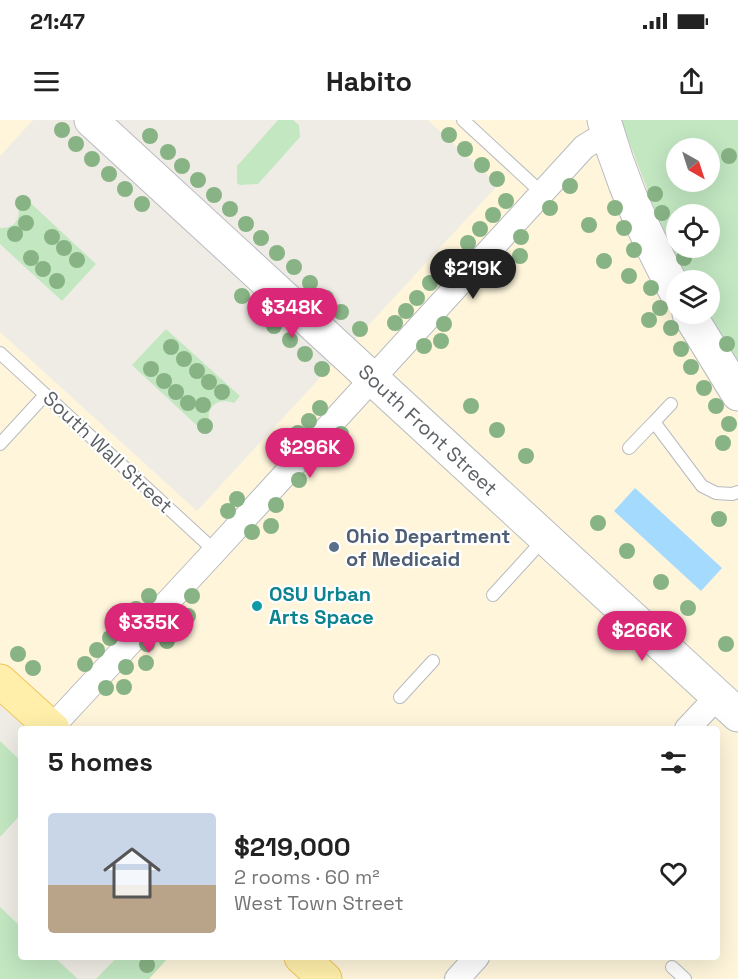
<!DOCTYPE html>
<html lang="en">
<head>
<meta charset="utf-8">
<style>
  :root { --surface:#fff; --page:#f6f6f6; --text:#222; --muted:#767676; --accent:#db2777 }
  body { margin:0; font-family:"Space Grotesk",sans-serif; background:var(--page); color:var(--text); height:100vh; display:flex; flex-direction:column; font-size:22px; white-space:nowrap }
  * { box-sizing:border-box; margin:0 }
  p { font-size:20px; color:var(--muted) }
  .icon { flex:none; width:33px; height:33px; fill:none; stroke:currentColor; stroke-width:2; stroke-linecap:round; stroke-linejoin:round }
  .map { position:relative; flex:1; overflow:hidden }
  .sheet { position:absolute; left:18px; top:606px; width:702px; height:234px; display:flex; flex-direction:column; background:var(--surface); border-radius:6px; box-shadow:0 6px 24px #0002 }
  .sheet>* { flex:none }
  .needle { width:39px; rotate:141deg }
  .controls { position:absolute; left:666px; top:18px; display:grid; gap:12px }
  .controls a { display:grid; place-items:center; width:54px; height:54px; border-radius:50%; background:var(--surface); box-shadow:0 6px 24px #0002; font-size:30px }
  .price { position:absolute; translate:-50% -51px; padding:0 14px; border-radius:21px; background:var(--accent); color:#fff; font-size:20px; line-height:39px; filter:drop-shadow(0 2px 3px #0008) }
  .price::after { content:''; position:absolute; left:50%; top:36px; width:18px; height:14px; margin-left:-9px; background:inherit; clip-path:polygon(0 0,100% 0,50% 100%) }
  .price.active { background:#222; color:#fff }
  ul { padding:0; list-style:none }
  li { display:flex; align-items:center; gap:18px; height:150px; padding:0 30px }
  li span { display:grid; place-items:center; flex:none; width:168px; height:120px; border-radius:6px; color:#555 }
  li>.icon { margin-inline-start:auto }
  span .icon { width:72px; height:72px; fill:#fffc; stroke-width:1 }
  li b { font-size:26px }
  h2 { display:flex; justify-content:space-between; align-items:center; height:72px; padding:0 30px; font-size:26px }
  .status { display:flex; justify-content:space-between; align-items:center; height:42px; padding:0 30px; background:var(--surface); direction:ltr }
  .status svg { height:16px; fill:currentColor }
  header { display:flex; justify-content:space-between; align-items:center; height:78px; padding:0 30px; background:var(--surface); font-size:27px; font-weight:600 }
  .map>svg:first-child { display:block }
  .commercial { fill:#fef5db }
  .green { fill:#c2e7c1; fill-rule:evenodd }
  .water { fill:#a5daff }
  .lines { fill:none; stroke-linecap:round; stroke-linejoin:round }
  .lane-casing { stroke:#b7babf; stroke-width:14 }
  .street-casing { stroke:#b7babf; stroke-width:26 }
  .secondary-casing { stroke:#b8bbc1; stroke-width:35 }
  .primary-casing { stroke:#f3c45a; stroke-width:35 }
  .lane { stroke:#fff; stroke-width:12 }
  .street { stroke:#fff; stroke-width:24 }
  .secondary { stroke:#fff; stroke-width:33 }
  .primary { stroke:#ffefaa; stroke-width:33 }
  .tree { fill:#88b385 }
  .service-dot { fill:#5c6f8a; stroke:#fff; stroke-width:2 }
  .culture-dot { fill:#0f9aa8; stroke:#fff; stroke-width:2 }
  .labels { text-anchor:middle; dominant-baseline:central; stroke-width:4.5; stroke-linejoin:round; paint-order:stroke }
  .street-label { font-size:20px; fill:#5c6165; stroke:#fff }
  .service-label { font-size:20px; font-weight:bold; fill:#4e5e75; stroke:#fff; text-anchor:start }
  .culture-label { font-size:20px; font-weight:bold; fill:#0d838f; stroke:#fff; text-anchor:start }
</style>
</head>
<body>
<div class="status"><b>21:47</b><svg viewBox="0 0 49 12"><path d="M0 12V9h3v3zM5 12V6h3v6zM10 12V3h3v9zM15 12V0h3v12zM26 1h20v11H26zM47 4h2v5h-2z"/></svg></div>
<header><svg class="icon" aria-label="menu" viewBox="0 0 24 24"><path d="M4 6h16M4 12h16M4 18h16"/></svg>Habito<svg class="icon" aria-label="share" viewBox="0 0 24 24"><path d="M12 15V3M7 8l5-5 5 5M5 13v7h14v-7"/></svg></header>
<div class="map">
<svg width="738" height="859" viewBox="0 0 738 859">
  <rect width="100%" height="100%" fill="#efece5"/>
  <path class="commercial" d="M0 0H33L0 36Z
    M428 0H621L655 90 686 160H676L738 255V859H96L117 837H717V609H43L0 569V212L197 391 498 65Z"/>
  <path class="green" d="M278 0H293L299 5 300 17 258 64 240 65 237 63V46Z
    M621 0H738V255L703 194H710V160H686L655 90ZM676 28H710V62H676ZM676 94H710V128H676Z
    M22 75 96 144 62 181 0 124V108C16 109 23 96 16 83Z
    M166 209 240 276 234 283C216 276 202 290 212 307L206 314 132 245Z
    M0 621 21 641V694L0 717Z
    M0 787 21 807V837H54L78 859H0Z
    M117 837H169L149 859H96Z"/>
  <path class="water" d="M635 368 722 448 701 471 614 391Z"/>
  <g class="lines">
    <g class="lane-casing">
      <path id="lane" d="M463 0 542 73
        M0 233 215 431
        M654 302 671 284
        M0 324 45 275
        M629 328 654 302 702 366 716 373 732 374 738 372
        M493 475 545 418
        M400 577 433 541
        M672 847 685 859"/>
    </g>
    <g class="street-casing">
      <path id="street" d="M51 608 215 431 584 27 597 19 609 15
        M687 609 718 576
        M457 859 477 837"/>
    </g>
    <g class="secondary-casing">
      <path id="secondary" d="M91 0 738 595
        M604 0C621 60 646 118 676 172
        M689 194 738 274"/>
    </g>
    <g class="primary-casing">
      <path id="primary" d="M0 561 53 609
        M301 837 325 859"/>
    </g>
    <use href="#lane" class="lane"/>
    <use href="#street" class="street"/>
    <use href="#secondary" class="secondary"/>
    <use href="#primary" class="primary"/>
  </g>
  <g class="tree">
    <circle cx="62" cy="10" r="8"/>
    <circle cx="449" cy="15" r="8"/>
    <circle cx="150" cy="16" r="8"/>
    <circle cx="76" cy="24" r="8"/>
    <circle cx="465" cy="29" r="8"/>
    <circle cx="168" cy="32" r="8"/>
    <circle cx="729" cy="36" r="8"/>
    <circle cx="92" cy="39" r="8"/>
    <circle cx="482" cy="45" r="8"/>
    <circle cx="182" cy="46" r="8"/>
    <circle cx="109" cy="54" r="8"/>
    <circle cx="497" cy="59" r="8"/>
    <circle cx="198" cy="60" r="8"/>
    <circle cx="570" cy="66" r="8"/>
    <circle cx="125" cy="69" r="8"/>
    <circle cx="655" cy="74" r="8"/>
    <circle cx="214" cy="75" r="8"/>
    <circle cx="506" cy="81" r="8"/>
    <circle cx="23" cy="83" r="8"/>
    <circle cx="142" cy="84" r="8"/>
    <circle cx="550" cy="88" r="8"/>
    <circle cx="615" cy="88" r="8"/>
    <circle cx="230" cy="89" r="8"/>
    <circle cx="662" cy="93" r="8"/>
    <circle cx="493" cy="95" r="8"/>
    <circle cx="26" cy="103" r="8"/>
    <circle cx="246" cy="104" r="8"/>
    <circle cx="589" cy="105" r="8"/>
    <circle cx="624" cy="108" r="8"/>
    <circle cx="480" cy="109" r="8"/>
    <circle cx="15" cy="114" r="8"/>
    <circle cx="52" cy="117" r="8"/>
    <circle cx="521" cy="117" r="8"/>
    <circle cx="261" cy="118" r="8"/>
    <circle cx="468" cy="123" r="8"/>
    <circle cx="64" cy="128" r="8"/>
    <circle cx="634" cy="130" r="8"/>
    <circle cx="277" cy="133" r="8"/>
    <circle cx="520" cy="136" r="8"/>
    <circle cx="455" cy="137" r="8"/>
    <circle cx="31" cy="138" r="8"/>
    <circle cx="684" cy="138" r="8"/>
    <circle cx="77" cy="140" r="8"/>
    <circle cx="604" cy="141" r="8"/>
    <circle cx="294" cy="147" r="8"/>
    <circle cx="43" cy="149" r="8"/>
    <circle cx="443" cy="150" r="8"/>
    <circle cx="629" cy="156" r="8"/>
    <circle cx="498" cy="159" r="8"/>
    <circle cx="57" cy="161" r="8"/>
    <circle cx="310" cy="163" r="8"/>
    <circle cx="430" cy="163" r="8"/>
    <circle cx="651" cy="168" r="8"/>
    <circle cx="242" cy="176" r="8"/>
    <circle cx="326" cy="178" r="8"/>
    <circle cx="417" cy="178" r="8"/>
    <circle cx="660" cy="188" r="8"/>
    <circle cx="258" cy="190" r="8"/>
    <circle cx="406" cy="191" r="8"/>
    <circle cx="341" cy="192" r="8"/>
    <circle cx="649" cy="200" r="8"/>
    <circle cx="395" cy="203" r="8"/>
    <circle cx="444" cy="204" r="8"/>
    <circle cx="274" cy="206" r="8"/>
    <circle cx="671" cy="208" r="8"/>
    <circle cx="360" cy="209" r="8"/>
    <circle cx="290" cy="220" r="8"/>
    <circle cx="441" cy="221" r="8"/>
    <circle cx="727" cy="224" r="8"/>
    <circle cx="424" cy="226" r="8"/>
    <circle cx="171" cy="227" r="8"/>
    <circle cx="681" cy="229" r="8"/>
    <circle cx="305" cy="234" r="8"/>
    <circle cx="184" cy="239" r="8"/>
    <circle cx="691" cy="247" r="8"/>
    <circle cx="151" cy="249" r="8"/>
    <circle cx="322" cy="249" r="8"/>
    <circle cx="197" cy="251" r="8"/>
    <circle cx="164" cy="261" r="8"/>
    <circle cx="209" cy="262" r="8"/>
    <circle cx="704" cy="268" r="8"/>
    <circle cx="176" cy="272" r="8"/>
    <circle cx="222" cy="272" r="8"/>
    <circle cx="188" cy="283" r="8"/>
    <circle cx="203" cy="285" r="8"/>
    <circle cx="471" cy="286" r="8"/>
    <circle cx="716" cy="286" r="8"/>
    <circle cx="320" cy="288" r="8"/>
    <circle cx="309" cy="301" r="8"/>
    <circle cx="729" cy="304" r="8"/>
    <circle cx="205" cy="306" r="8"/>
    <circle cx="497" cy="310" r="8"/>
    <circle cx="298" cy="313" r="8"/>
    <circle cx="341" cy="314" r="8"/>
    <circle cx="723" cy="323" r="8"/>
    <circle cx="322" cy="334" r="8"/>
    <circle cx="526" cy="336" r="8"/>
    <circle cx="299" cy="360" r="8"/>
    <circle cx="237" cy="379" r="8"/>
    <circle cx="276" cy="385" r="8"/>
    <circle cx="228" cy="391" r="8"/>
    <circle cx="719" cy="399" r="8"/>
    <circle cx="598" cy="403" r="8"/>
    <circle cx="271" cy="406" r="8"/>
    <circle cx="252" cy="412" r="8"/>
    <circle cx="627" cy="431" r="8"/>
    <circle cx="661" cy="462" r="8"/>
    <circle cx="149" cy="476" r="8"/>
    <circle cx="192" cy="476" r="8"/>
    <circle cx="688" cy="488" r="8"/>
    <circle cx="136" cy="489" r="8"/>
    <circle cx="188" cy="496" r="8"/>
    <circle cx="125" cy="501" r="8"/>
    <circle cx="167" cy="501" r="8"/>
    <circle cx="110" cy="518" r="8"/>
    <circle cx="167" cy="521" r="8"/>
    <circle cx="147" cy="524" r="8"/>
    <circle cx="726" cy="524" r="8"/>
    <circle cx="97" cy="530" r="8"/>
    <circle cx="18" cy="534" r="8"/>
    <circle cx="146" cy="543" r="8"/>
    <circle cx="85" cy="544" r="8"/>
    <circle cx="126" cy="547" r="8"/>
    <circle cx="33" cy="548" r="8"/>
    <circle cx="124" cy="567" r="8"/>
    <circle cx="106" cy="568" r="8"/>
    <circle cx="147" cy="845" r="8"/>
  </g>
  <circle class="service-dot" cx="334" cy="427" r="6"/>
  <circle class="culture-dot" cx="257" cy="486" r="6"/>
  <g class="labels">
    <g class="street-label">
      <text transform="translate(428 310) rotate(43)">South Front Street</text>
      <text transform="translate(108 332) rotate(43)">South Wall Street</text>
    </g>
    <g class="service-label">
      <text x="346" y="416">Ohio Department<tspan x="346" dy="23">of Medicaid</tspan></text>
    </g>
    <g class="culture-label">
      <text x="269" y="474">OSU Urban<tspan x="269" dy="23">Arts Space</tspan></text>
    </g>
  </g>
</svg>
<div class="controls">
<a><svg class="needle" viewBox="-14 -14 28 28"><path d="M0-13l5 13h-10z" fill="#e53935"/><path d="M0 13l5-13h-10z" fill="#767676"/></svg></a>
<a><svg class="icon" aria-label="locate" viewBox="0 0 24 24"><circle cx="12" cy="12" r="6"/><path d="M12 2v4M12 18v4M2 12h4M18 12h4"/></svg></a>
<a><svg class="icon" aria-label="layers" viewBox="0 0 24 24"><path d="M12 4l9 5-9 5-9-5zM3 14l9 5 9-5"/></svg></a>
</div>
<b class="price active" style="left:473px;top:180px">$219K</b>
<b class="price" style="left:292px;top:219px">$348K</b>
<b class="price" style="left:310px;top:359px">$296K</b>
<b class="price" style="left:149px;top:534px">$335K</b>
<b class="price" style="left:642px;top:542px">$266K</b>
<section class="sheet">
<h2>5 homes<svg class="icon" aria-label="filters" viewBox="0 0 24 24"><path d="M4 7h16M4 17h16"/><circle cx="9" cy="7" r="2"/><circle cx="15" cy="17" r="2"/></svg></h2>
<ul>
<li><span style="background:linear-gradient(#c9d6e8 60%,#b9a48a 0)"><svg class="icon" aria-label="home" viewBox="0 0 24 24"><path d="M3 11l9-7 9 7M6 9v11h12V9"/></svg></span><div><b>$219,000</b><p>2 rooms · 60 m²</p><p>West Town Street</p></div><svg class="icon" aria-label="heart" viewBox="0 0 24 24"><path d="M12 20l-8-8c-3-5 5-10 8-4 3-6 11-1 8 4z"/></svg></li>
</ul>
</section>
</div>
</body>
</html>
